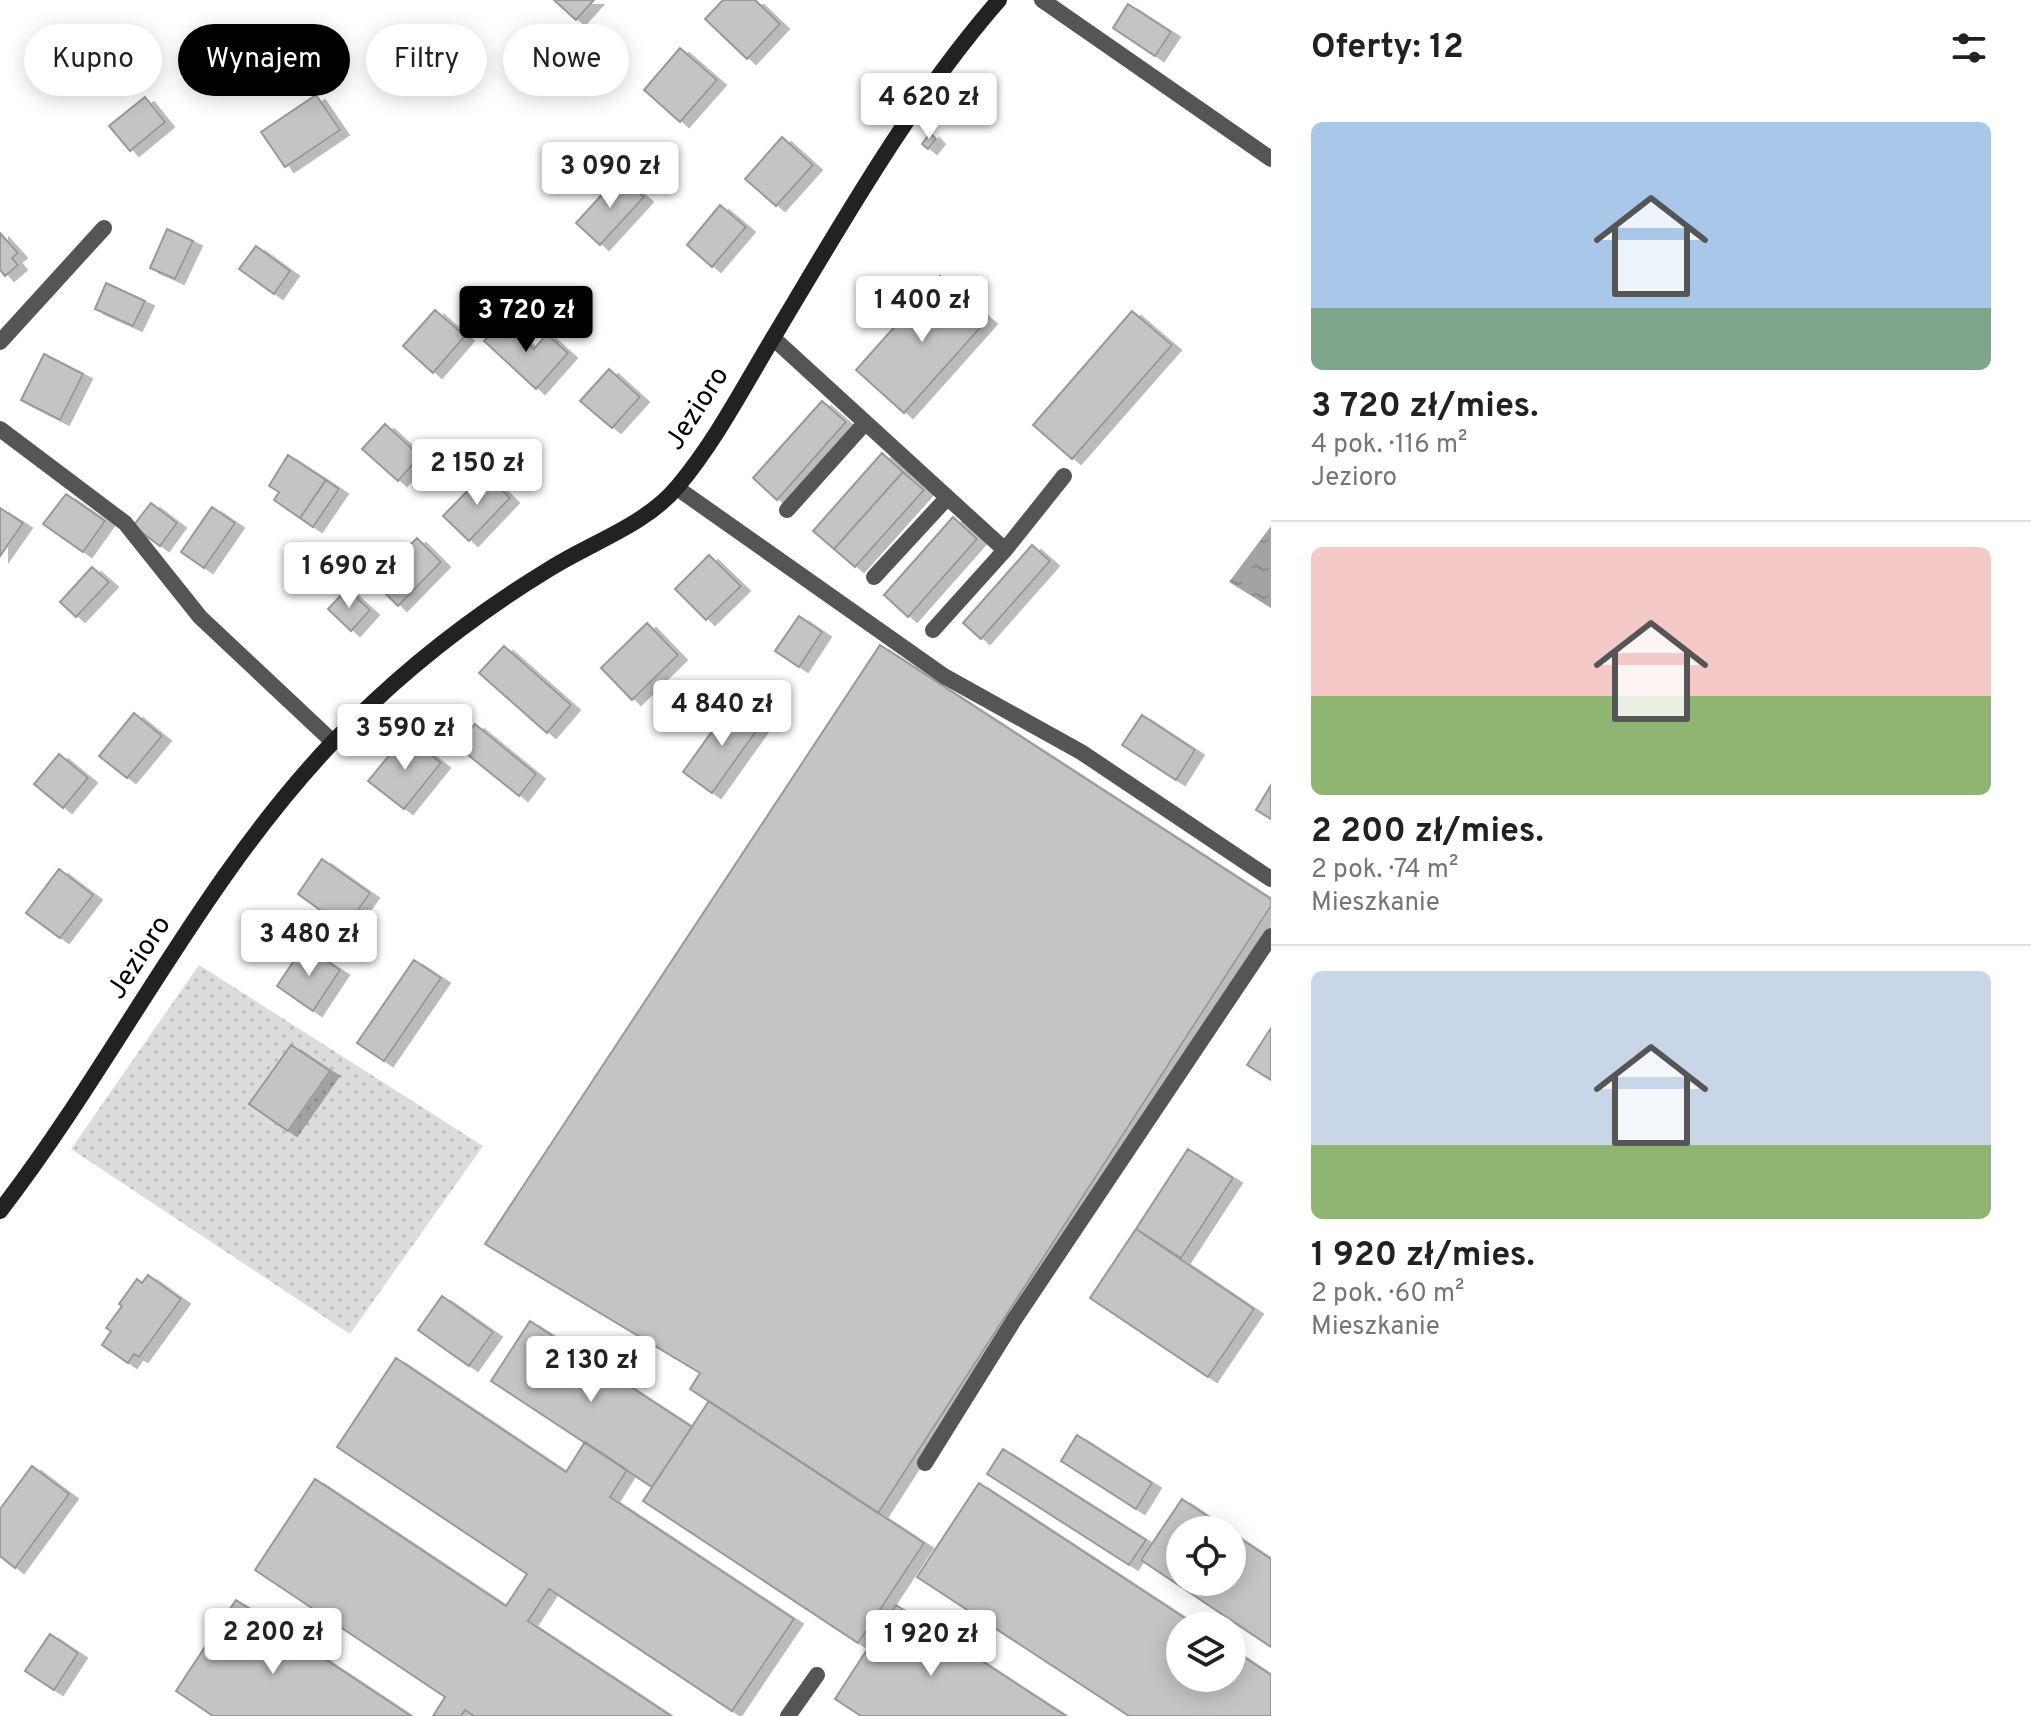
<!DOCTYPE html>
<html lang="pl">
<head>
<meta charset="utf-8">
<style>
  :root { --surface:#fff; --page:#f6f6f6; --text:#202124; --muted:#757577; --line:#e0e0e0; --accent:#000 }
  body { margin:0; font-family:Overpass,sans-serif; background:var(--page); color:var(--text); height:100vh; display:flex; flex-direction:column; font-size:30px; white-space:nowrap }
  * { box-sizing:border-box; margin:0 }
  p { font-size:26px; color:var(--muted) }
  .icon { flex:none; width:44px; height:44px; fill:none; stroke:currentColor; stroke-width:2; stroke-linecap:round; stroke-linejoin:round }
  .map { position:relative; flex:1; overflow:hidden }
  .panel { display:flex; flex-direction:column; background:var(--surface); width:760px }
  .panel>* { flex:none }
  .hud { position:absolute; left:24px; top:24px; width:760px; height:72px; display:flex; gap:16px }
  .controls { position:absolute; left:1166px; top:1516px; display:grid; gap:16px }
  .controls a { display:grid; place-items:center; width:80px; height:80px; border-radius:50%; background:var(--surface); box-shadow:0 4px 20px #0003; font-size:40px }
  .price { position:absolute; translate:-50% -68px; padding:0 18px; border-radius:8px; background:#fff; color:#222; font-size:26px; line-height:52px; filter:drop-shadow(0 2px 4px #0008) }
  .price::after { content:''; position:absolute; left:50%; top:48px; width:24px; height:18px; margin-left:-12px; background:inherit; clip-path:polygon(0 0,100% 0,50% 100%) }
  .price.current { background:var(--accent); color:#fff }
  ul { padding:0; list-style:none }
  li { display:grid; align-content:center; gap:16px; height:424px; padding:0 40px }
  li+li { border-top:2px solid var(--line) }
  li span { display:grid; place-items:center; height:248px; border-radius:12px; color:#555 }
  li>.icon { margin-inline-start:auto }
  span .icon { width:144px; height:144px; fill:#fffc; stroke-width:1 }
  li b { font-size:34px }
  h2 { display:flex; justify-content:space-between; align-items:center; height:96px; padding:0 40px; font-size:34px }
  .pill { padding:0 28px; border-radius:36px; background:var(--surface); box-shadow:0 4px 20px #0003; font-size:28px; line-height:72px }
  .pill.current { background:var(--accent); color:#fff }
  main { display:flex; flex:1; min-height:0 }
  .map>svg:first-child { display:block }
  .grass { fill:url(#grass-dots) }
  .water { fill:url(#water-ripples) }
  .building { fill:#c4c4c4; stroke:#999; stroke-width:2; filter:url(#shadow) }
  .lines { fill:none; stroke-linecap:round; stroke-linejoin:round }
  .lane { stroke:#555; stroke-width:16 }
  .secondary { stroke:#222; stroke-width:16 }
  .labels { text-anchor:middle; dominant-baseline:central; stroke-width:6; stroke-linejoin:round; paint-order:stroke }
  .street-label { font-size:28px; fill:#000; stroke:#fff }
</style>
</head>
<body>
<main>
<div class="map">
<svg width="1271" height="1716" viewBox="0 0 1271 1716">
  <defs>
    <pattern id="grass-dots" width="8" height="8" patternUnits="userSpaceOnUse" patternTransform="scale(2)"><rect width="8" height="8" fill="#dcdcdc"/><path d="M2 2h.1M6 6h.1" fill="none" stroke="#bbb" stroke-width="1.8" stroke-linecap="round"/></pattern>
    <pattern id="water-ripples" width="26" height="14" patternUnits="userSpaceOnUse" patternTransform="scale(2)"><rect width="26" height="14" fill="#a3a3a3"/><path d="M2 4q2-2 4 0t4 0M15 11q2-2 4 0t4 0" fill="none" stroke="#8b8b8b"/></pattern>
    <filter id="shadow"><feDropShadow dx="9" dy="5" stdDeviation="0" flood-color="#0004"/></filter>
  </defs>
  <rect width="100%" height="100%" fill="#fff"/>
  <path class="grass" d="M199 965 483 1146 350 1334 71 1149Z"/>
  <path class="water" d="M1271 526V608L1229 582Z"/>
  <path class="building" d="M554 0H594L576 20Z
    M723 0H755L780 24 747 59 705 19Z
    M1128 4 1171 32 1155 56 1113 28Z
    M680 48 717 80 680 122 644 90Z
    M316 95 340 130 285 167 261 132Z
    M145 97 165 122 130 151 109 126Z
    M930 133 936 139 928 149 922 144Z
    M782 137 813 165 776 206 745 179Z
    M620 175 644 197 600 245 576 223Z
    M720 205 746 227 712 267 687 245Z
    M167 229 193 241 175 279 150 268Z
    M0 233 18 253 12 258 18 265 5 276 0 270Z
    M256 246 290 271 274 294 239 269Z
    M940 276 988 319 904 413 856 370Z
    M106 283 145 301 133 326 95 309Z
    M435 310 465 336 433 373 403 346Z
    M1132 311 1172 345 1072 459 1033 425Z
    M503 320 534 349 547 334 568 353 536 389 484 341Z
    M44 354 83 374 60 420 21 400Z
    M609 369 640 397 612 428 580 401Z
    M822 401 846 422 777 500 753 478Z
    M385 424 420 456 398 481 362 449Z
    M882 453 903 472 834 549 813 531Z
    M288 455 326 480 300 518 274 500 279 492 269 486Z
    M903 472 924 490 855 567 834 549Z
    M485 473 510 498 469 541 443 516Z
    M326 480 339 489 313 527 300 518Z
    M66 494 105 521 83 552 43 524Z
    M151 503 177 523 160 546 133 526Z
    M212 507 235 523 204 568 181 552Z
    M0 508 23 523 0 556Z
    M953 517 977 539 908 617 884 595Z
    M417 538 441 562 398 606 374 582Z
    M1032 545 1050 561 981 639 963 623Z
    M709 555 741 586 706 620 675 589Z
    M92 567 109 582 76 617 60 602Z
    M347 589 370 610 351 631 328 609Z
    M799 616 822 632 799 667 775 651Z
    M647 623 678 655 632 700 601 668Z
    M880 645 1271 899V906L878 1513 690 1389 700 1373 485 1244Z
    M504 646 571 705 547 733 479 673Z
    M733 702 762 723 712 793 683 772Z
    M134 713 162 736 127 778 99 756Z
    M1142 715 1195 750 1176 780 1122 745Z
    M475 724 536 774 519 796 457 746Z
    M406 735 441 763 404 809 368 781Z
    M59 754 88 778 63 808 34 784Z
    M1271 785V819L1256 810Z
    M322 859 370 893 345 928 298 894Z
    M59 869 93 895 60 938 26 913Z
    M304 946 340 970 313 1011 277 986Z
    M414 960 441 978 384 1061 357 1043Z
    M1271 1028V1080L1247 1065Z
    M291 1045 330 1071 288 1131 249 1104Z
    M1188 1149 1233 1178 1181 1258 1136 1229Z
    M1136 1229 1254 1309 1208 1377 1090 1298Z
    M148 1275 181 1299 139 1357 134 1354 128 1363 102 1345 111 1331 106 1328 122 1306 119 1304 137 1279 142 1283Z
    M442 1296 493 1332 469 1366 418 1330Z
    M530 1321 692 1427 652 1487 491 1381Z
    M396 1358 566 1472 585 1442 627 1470 610 1497 794 1619 732 1711 549 1589 528 1621 671 1716H474L465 1710 461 1716H433L445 1697 255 1570 315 1479 506 1606 527 1574 337 1447Z
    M709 1401 924 1543 858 1643 643 1501Z
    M1077 1435 1152 1483 1136 1509 1061 1461Z
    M1003 1449 1146 1540 1129 1565 987 1474Z
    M32 1466 69 1494 15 1568 0 1556V1509Z
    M979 1483 1197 1626H1180V1678H1232V1649L1271 1675V1716H1129L917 1577Z
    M1182 1499 1228 1530H1180V1582H1232V1533L1271 1559V1647L1141 1560Z
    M236 1600 411 1716H213L176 1691Z
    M896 1605 1066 1716H861L835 1699Z
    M50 1634 78 1653 54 1690 25 1671Z"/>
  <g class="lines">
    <path class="lane" d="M1042 0 1271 159
      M773 338 1005 550 1064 476
      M0 342 104 228
      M0 429 125 523 200 617 333 742
      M677 488 944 676 1081 752 1271 879
      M787 510 865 423
      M874 577 947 498
      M933 630 1005 550
      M925 1463 1014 1320 1271 936
      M788 1716 817 1675"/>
    <path class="secondary" d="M0 1211C117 1059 200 882 333 742 397 675 472 616 551 568 592 542 646 525 678 486 715 442 743 388 773 338 842 223 910 102 999 0"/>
  </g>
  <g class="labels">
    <g class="street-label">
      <text transform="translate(698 409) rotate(-57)">Jezioro</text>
      <text transform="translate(140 958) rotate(-57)">Jezioro</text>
    </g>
  </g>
</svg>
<div class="controls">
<a><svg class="icon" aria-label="locate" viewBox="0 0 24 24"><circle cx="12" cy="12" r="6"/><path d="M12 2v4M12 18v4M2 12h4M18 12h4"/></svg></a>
<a><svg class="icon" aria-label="layers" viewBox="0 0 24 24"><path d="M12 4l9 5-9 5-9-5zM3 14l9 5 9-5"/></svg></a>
</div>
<b class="price" style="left:929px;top:141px">4 620 zł</b>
<b class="price" style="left:610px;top:210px">3 090 zł</b>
<b class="price" style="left:922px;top:344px">1 400 zł</b>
<b class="price current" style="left:526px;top:354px">3 720 zł</b>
<b class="price" style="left:477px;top:507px">2 150 zł</b>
<b class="price" style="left:349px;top:610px">1 690 zł</b>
<b class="price" style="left:722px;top:748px">4 840 zł</b>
<b class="price" style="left:405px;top:772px">3 590 zł</b>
<b class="price" style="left:309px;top:978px">3 480 zł</b>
<b class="price" style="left:591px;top:1404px">2 130 zł</b>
<b class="price" style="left:273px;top:1676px">2 200 zł</b>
<b class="price" style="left:931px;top:1678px">1 920 zł</b>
<div class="hud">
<a class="pill">Kupno</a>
<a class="pill current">Wynajem</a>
<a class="pill">Filtry</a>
<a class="pill">Nowe</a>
</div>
</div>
<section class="panel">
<h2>Oferty: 12<svg class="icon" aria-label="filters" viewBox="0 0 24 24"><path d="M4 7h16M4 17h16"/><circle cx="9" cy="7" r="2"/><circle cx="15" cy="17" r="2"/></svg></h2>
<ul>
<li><span style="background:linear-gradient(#a9c7e8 75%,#7fa58c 0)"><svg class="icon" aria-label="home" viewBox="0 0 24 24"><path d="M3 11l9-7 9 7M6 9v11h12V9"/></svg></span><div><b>3 720 zł/mies.</b><p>4 pok. · 116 m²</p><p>Jezioro</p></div></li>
<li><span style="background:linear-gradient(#f6c9c9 60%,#8fb573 0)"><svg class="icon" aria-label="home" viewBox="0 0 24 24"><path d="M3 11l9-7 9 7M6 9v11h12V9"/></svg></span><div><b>2 200 zł/mies.</b><p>2 pok. · 74 m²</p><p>Mieszkanie</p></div></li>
<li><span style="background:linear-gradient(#c9d6e8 70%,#8fb573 0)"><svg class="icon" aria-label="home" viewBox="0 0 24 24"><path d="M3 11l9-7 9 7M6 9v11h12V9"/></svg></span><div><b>1 920 zł/mies.</b><p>2 pok. · 60 m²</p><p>Mieszkanie</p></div></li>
</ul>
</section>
</main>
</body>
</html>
